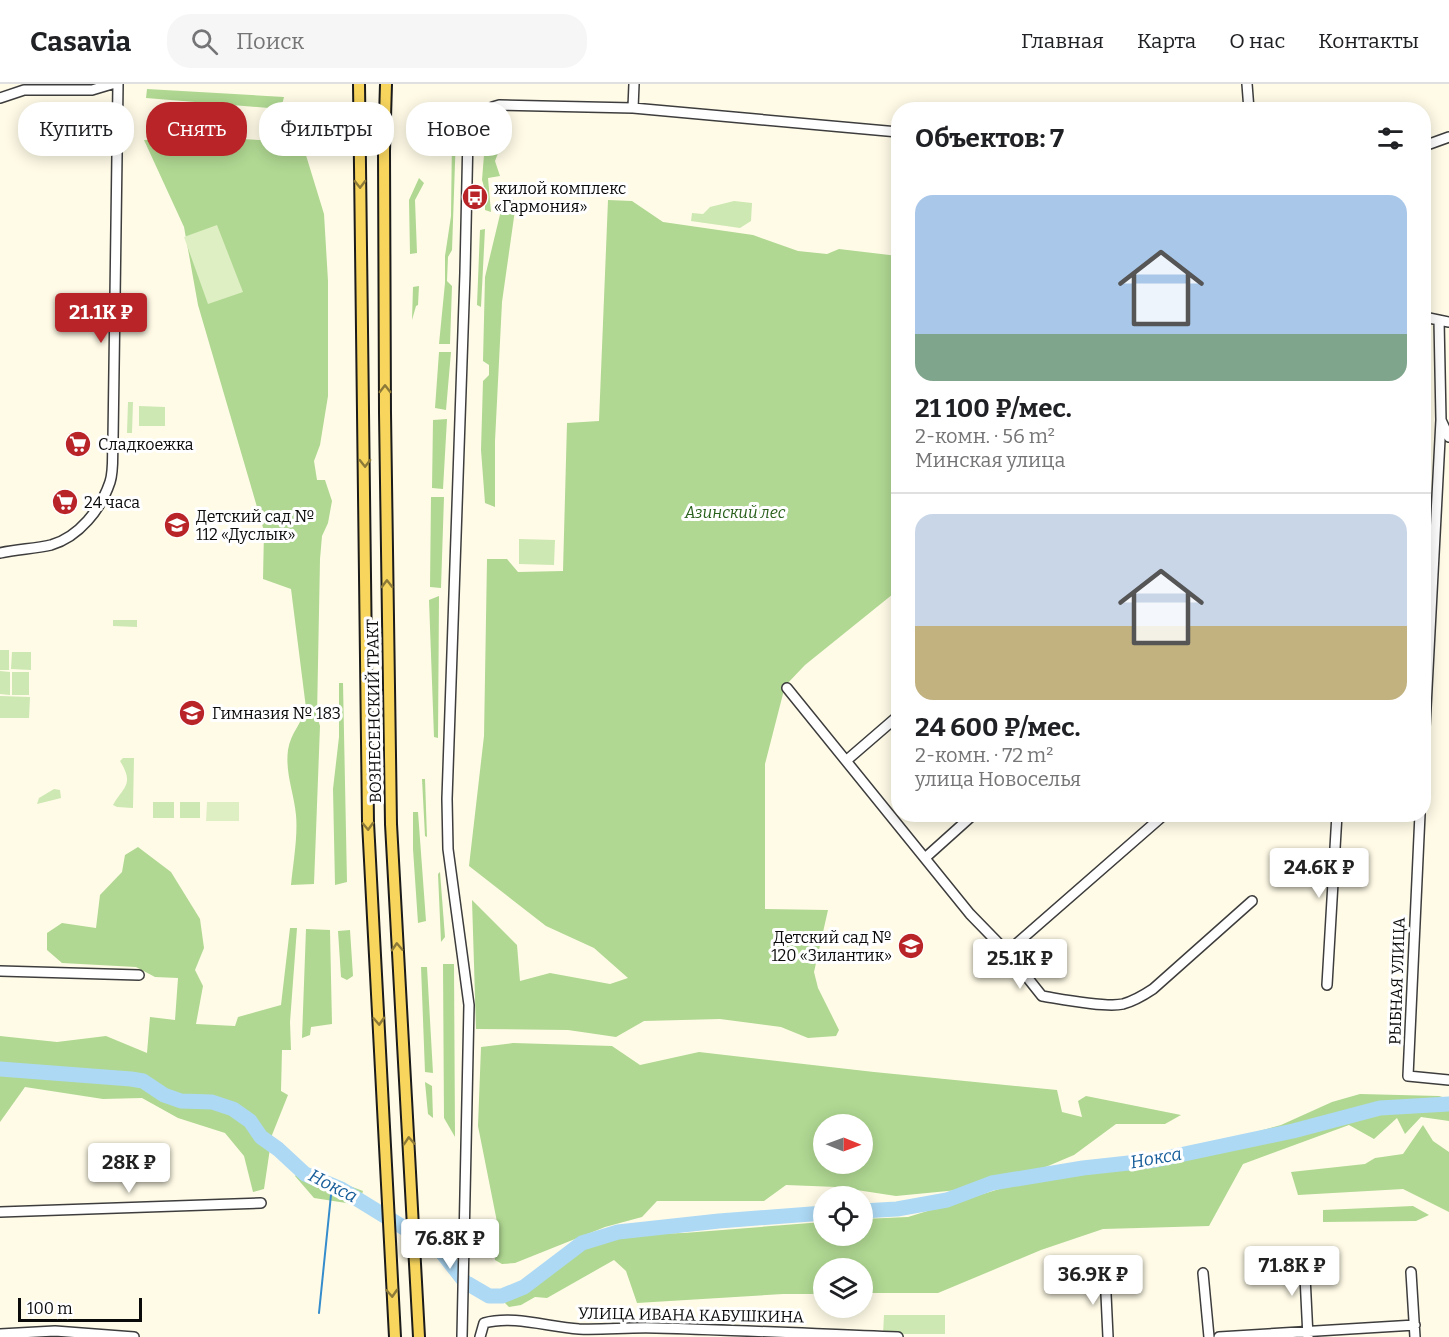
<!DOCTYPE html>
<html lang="ru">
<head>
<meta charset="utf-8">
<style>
  :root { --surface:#fff; --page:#f6f6f6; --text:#202124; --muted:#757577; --line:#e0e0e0; --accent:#b82428 }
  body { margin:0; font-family:Bitter,serif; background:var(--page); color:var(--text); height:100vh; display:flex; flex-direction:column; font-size:22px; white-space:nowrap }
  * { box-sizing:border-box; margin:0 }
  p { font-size:20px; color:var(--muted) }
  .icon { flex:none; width:33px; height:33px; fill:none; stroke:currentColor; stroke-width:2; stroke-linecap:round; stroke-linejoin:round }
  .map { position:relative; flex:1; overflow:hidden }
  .panel { position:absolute; left:891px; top:18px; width:540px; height:720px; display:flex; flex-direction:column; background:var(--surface); border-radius:24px; box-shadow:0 3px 15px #0003 }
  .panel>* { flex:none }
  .guide { position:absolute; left:18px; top:18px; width:570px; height:54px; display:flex; gap:12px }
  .needle { width:39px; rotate:91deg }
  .tools { position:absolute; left:813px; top:1030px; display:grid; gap:12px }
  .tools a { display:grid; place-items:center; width:60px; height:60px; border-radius:50%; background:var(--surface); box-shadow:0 3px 15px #0003; font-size:30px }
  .scale { position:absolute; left:18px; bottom:15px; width:124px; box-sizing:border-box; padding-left:6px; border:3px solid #0a0a0a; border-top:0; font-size:16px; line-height:21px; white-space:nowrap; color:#0a0a0a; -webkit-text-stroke:4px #fff; paint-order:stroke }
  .price { position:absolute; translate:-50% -51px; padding:0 14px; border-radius:6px; background:#fff; color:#222; font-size:20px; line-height:39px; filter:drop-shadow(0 2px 3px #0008) }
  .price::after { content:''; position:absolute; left:50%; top:36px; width:18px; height:14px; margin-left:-9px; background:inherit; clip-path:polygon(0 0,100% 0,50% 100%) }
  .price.on { background:var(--accent); color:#fff }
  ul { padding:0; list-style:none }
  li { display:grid; align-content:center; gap:12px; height:318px; padding:0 24px }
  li+li { border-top:2px solid var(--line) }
  li span { display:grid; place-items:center; height:186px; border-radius:18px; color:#555 }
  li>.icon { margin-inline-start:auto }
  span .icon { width:108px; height:108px; fill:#fffc; stroke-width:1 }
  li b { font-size:26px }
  h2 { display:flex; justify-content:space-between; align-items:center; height:72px; padding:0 24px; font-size:26px }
  .tag { padding:0 21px; border-radius:24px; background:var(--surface); box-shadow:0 3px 15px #0003; font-size:21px; line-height:54px }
  .tag.on { background:var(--accent); color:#fff }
  header { display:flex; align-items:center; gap:36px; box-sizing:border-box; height:84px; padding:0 30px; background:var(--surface); border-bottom:2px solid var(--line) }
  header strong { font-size:28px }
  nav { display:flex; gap:33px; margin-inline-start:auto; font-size:21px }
  .search { width:420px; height:54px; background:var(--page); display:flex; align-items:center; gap:15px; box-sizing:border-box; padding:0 21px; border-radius:24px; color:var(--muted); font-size:22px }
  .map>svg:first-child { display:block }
  .green { fill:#cde8b2 }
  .forest { fill:#b0d892; fill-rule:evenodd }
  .pitch { fill:#dfefc4 }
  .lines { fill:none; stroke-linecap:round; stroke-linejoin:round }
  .stream { stroke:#348ccc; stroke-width:2 }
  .river { stroke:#add9f5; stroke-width:15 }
  .minor-casing { stroke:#3d3d3d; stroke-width:12 }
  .major-casing { stroke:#1b1b1b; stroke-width:14 }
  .minor { stroke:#fff; stroke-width:9 }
  .major { stroke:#f8d65e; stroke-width:10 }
  .oneway { stroke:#8d7a38 }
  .labels { text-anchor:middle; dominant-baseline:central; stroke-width:6; stroke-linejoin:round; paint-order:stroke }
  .poi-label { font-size:16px; fill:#0a0a0a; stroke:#fff; text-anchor:start }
  .park-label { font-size:16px; font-style:italic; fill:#29601c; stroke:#fff }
  .street-label { font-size:16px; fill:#0a0a0a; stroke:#fff }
  .water-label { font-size:18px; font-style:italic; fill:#165d99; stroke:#fff }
</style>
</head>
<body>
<header>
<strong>Casavia</strong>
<div class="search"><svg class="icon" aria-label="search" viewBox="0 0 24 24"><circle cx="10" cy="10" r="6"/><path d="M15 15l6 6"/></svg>Поиск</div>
<nav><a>Главная</a><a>Карта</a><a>О нас</a><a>Контакты</a></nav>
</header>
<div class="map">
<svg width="1449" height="1253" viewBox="0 0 1449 1253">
  <rect width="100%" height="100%" fill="#fffbe7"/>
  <path class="green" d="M734 117 752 119 751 137 740 144 691 137 692 129 703 130 710 123Z
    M128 318H133L132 349H127Z
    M139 322 165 323V342H139Z
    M519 455 555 456 554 481 519 480Z
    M113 536H137V543L113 542Z
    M0 566H9V586H0Z
    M12 568H31V586L11 585Z
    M0 587 10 588V611L0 610Z
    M12 588H29V611H12Z
    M0 612 30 613 29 634H0Z
    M123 674H134L133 724 117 723 113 721C123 703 135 701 120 677Z
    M54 705 60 706 61 714 37 720 39 714Z
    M153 718H174V734H153Z
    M180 718H200V734H180Z
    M884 1231H945V1250H883Z"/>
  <path class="forest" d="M147 5 284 13 281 25 146 14Z
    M169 47 221 54 299 58 305 68 324 130 328 197V312L320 361 314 377 317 396H325L332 417 328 439 322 452 320 475 317 632 320 642 314 800 291 801C293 780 298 752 296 731 294 709 285 689 288 666 291 648 301 641 306 624L291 505 263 495 264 447 198 221 184 143 144 56 168 55Z
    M456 51 452 166 448 173 447 197 452 202 450 260H439L445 199V172L451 132 452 53Z
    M497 52 500 64 495 77 500 92 488 94 491 128 485 126V106L482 96 485 58Z
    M419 94 424 99 415 116 417 169 410 170 409 116Z
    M512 113 516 119 502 218 495 357V423L485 419 481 366 483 297 489 291V281L483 277 485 193 503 118Z
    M608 116 632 117 663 138 753 151 798 167 827 170 839 165 898 172V506L805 581 785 602 765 680V825L828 826 814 888 818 904 839 946 836 952 808 954 781 943 720 935 644 937 616 953 568 946 476 945 472 816 517 861 520 897 550 889 610 900 628 894 594 864 546 842 469 782 484 652 487 475H507L518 488 563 487 567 339 599 337Z
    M485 145 481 223 477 221 480 146Z
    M419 202 418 221 416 222 412 236 413 203Z
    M439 268H451L446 326 435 324Z
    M447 335 443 405 432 404 433 336Z
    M431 413H444L441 504 430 503Z
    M439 512 438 654 434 653 429 516Z
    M339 599H343L347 798 335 801 333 705 339 653Z
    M422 695H425L427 753 425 752Z
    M413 728H418L426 837 418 839 413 765Z
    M138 763 171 788 200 835 204 864 195 886 203 902 196 940 235 942 238 933 281 921 290 844H297L290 938 291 966H282L281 1007 288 1011 272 1051 264 1105 253 1108 244 1072 225 1049 178 1034 142 1014 103 1015 25 1003 0 1038V952L57 958 106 952 147 969 150 933 175 936 178 894 155 893 136 883 62 879 47 866V849L62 839 96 844 100 811 122 788 125 771Z
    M440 788 445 853 441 858 438 790Z
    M306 845 330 846 332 940 311 943 310 951 302 954Z
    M350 846 353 892 347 896 341 893 338 847Z
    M443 880H454L455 1053 444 1034Z
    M421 883H427L433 989 425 988Z
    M513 959 612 962 640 981 699 968 874 988 1057 1006 1062 1028 1082 1033 1078 1017 1086 1012 1181 1031 1165 1040H1116L1074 1071 1015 1096 979 1104 896 1112 837 1103 786 1101 764 1117H657L642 1133 605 1143 515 1179 502 1180 495 1176 494 1164 499 1148 478 1042 481 963ZM824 1041H862V1080H824Z
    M425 998 432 1002 433 1034 428 1030Z
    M1360 1010 1439 1012 1449 1015V1037L1421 1033 1405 1050 1397 1034 1374 1055 1349 1041 1243 1080 1209 1142 1103 1145 1041 1166 938 1209H863L862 1185H824L823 1210H783L637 1219 626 1187 614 1176 547 1214 535 1213 521 1221 509 1223 502 1216 522 1209 551 1186 585 1163 619 1151 684 1149 823 1138 824 1152H862L863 1135 908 1133 1087 1078 1171 1067 1224 1057 1281 1041 1332 1018Z
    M1423 1041 1433 1057 1449 1068V1128L1403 1105 1298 1111 1291 1088 1365 1080 1375 1074 1403 1070Z
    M302 1084 363 1107 359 1121 314 1114 295 1092Z
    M1413 1122 1429 1131 1416 1137 1323 1138V1126Z"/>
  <path class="pitch" d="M217 141 243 208 208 220 184 153Z
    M207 718H239V737H206Z"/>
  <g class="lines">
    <path class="stream" d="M319 1229 332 1101"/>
    <path class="river" d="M0 985 131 995 143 997 164 1011 181 1017 212 1018 233 1025 250 1037 261 1053 278 1065 305 1090 341 1105 440 1166 465 1198 489 1212H502L524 1203 582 1159 618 1148 719 1137 824 1129
      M862 1127 897 1125 947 1116 992 1099 1083 1084 1156 1076 1293 1047 1380 1024 1449 1020"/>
    <g class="minor-casing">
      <path id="minor" d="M1247 0 1249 26
        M0 14 24 6H92L112 0
        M633 24 634 0
        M1424 62 1449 53
        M1424 233 1449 238
        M1441 336 1449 353
        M0 469C17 465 34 465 51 461 79 453 101 425 110 398 114 386 112 369 113 356L118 0
        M787 604 970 830 1007 868 1042 912C1061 915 1106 924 1123 920 1134 917 1144 911 1153 905L1252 817
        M1424 662 1441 336 1439 236
        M847 676 898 632
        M1420 730 1408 992 1449 996
        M925 774 974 730
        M1007 868 1165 730
        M0 887 139 891
        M1327 901 1337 730
        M0 1128 261 1119
        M1304 1172 1308 1253
        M1411 1188 1415 1253
        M1105 1189 1108 1253
        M1203 1189 1209 1253
        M0 1250 55 1247 134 1253
        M462 1253 469 921 448 765 447 715 465 189 468 51C475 32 479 26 499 21L633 24 898 48
        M480 1253 484 1239C514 1231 548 1243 579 1245 604 1246 630 1243 656 1244 737 1246 817 1250 898 1253
        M1219 1253 1415 1241"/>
    </g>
    <g class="major-casing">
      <path id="major" d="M359 0 368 738 395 1253
        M386 0 384 67 385 329 391 740 419 1253"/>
    </g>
    <use href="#minor" class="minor"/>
    <use href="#major" class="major"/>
  </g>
  <defs><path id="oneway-chevron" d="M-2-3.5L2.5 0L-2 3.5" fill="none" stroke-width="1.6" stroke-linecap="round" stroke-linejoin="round" transform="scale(1.5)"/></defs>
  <g class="oneway">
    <use href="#oneway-chevron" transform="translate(360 100) rotate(89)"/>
    <use href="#oneway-chevron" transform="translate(385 305) rotate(-90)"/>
    <use href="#oneway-chevron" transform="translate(365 379) rotate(89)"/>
    <use href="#oneway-chevron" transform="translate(387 500) rotate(-91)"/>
    <use href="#oneway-chevron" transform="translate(368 742) rotate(88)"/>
    <use href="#oneway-chevron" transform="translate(397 863) rotate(-93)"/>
    <use href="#oneway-chevron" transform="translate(379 937) rotate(87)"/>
    <use href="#oneway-chevron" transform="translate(409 1057) rotate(-94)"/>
    <use href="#oneway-chevron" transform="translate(392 1209) rotate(87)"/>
  </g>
  <defs>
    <g id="bus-disc" transform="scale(1.35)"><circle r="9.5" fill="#b82428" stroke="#fff"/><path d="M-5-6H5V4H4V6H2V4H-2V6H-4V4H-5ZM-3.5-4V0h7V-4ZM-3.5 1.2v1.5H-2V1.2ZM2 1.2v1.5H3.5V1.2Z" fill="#fff"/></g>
    <g id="supermarket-disc" transform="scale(1.35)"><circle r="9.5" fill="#b82428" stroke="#fff"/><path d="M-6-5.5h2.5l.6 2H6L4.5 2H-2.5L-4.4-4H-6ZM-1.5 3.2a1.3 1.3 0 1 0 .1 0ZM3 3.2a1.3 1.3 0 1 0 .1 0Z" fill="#fff"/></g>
    <g id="school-disc" transform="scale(1.35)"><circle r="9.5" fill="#b82428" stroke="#fff"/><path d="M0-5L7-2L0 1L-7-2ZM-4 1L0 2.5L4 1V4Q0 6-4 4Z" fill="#fff"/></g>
  </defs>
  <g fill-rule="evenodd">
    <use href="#bus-disc" x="475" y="113"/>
    <use href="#supermarket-disc" x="78" y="360"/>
    <use href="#supermarket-disc" x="65" y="418"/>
    <use href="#school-disc" x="177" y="441"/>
    <use href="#school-disc" x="192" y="629"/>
    <use href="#school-disc" x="911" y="862"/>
  </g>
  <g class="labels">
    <g class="poi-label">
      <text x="494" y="104">жилой комплекс<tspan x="494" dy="18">«Гармония»</tspan></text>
      <text x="98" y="360">Сладкоежка</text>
      <text x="84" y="418">24 часа</text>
      <text x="196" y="432">Детский сад №<tspan x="196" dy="18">112 «Дуслык»</tspan></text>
      <text x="212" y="629">Гимназия № 183</text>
      <text x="892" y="853" text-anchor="end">Детский сад №<tspan x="892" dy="18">120 «Зилантик»</tspan></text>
    </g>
    <g class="park-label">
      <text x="735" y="428">Азинский лес</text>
    </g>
    <g class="street-label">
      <text transform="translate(374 627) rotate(-91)">ВОЗНЕСЕНСКИЙ ТРАКТ</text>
      <text transform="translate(1397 897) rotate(-88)">РЫБНАЯ УЛИЦА</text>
      <text transform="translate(691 1231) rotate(1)">УЛИЦА ИВАНА КАБУШКИНА</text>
    </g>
    <g class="water-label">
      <text transform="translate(1156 1074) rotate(-10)">Нокса</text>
      <text transform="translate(333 1102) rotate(27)">Нокса</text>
    </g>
  </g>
</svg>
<div class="tools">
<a><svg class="needle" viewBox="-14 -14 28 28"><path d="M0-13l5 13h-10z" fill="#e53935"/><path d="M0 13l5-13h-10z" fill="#757577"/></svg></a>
<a><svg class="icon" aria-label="locate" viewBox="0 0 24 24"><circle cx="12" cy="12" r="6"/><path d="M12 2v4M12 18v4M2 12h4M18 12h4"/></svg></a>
<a><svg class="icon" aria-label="layers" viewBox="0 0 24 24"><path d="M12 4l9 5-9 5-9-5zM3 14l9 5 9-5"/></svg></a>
</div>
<div class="scale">100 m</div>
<b class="price on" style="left:101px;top:260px">21.1K ₽</b>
<b class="price" style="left:1319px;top:815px">24.6K ₽</b>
<b class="price" style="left:1020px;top:906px">25.1K ₽</b>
<b class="price" style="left:129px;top:1110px">28K ₽</b>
<b class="price" style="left:450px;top:1186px">76.8K ₽</b>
<b class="price" style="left:1292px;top:1213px">71.8K ₽</b>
<b class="price" style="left:1093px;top:1222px">36.9K ₽</b>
<div class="guide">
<a class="tag">Купить</a>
<a class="tag on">Снять</a>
<a class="tag">Фильтры</a>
<a class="tag">Новое</a>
</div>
<section class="panel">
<h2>Объектов: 7<svg class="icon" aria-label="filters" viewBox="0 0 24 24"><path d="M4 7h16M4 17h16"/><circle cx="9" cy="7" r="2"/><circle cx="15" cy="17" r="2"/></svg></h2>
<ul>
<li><span style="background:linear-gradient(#a9c7e8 75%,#7fa58c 0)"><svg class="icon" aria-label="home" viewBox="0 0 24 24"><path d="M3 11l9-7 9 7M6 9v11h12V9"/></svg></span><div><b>21 100 ₽/мес.</b><p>2-комн. · 56 m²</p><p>Минская улица</p></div></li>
<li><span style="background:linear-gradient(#c9d6e8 60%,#c2b280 0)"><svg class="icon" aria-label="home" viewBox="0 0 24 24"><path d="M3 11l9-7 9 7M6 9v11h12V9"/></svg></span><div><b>24 600 ₽/мес.</b><p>2-комн. · 72 m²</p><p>улица Новоселья</p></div></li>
</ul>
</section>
</div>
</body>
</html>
